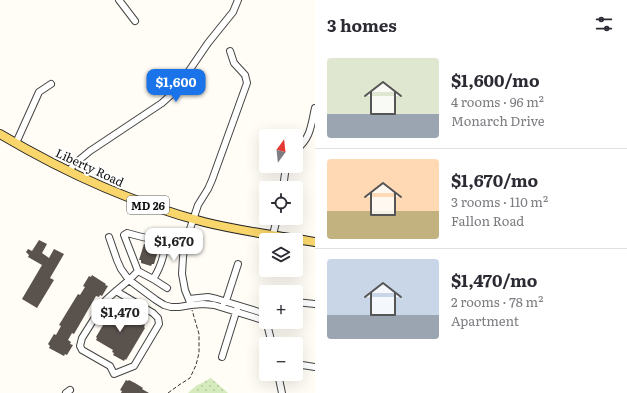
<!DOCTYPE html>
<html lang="en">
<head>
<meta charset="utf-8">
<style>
  :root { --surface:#fff; --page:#f7f7f7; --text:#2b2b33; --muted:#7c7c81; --line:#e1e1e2; --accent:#1a73e8 }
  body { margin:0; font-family:Literata,serif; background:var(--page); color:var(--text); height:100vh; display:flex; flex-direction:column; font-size:15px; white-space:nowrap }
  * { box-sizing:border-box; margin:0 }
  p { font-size:13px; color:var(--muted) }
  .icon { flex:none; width:22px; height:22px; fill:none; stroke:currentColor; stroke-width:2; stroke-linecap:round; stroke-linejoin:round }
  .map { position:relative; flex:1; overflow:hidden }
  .panel { display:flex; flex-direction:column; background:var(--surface); width:312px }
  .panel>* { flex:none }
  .needle { width:26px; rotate:15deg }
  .tools { position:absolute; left:259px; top:129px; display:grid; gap:8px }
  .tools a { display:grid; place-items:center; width:44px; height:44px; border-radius:4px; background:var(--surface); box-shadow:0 4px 16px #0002; font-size:20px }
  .price { position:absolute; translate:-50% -34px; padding:0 9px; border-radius:8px; background:#fff; color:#222; font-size:13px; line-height:26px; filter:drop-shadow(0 1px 2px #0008) }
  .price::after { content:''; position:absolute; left:50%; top:24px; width:12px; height:9px; margin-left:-6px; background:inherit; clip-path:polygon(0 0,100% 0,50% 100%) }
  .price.on { background:var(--accent); color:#fff }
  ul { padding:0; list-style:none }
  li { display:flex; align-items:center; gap:12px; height:100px; padding:0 12px }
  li+li { border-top:1px solid var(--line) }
  li span { display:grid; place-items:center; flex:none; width:112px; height:80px; border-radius:4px; color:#555 }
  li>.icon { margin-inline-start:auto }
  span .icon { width:48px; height:48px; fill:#fffc; stroke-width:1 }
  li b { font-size:17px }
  h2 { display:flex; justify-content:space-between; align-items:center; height:48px; padding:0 12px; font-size:17px }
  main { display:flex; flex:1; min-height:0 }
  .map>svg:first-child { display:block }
  .grass { fill:url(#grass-dots) }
  .building { fill:#5a524d }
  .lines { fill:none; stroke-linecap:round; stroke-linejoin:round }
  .minor-casing { stroke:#444; stroke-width:8 }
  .major-casing { stroke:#222; stroke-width:10 }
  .path { stroke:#333; stroke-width:1; stroke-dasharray:4 2; stroke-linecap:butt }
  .minor { stroke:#fff; stroke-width:6 }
  .major { stroke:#f9d66b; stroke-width:8 }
  .labels { text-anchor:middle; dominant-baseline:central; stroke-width:4; stroke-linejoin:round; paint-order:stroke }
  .shield { fill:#fff; stroke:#585858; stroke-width:1 }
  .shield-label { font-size:11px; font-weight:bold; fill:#111 }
  .street-label { font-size:12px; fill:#111; stroke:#fff }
</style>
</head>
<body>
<main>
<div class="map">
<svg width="315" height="393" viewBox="0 0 315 393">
  <defs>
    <pattern id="grass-dots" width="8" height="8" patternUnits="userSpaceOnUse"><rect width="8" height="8" fill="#d5ebbd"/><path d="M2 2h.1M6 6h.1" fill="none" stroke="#b6c8a1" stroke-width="1.8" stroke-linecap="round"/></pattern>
  </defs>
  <rect width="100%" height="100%" fill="#fffdf5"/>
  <path class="grass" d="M211 378 228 393H188L196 386Z"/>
  <path class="building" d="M39 240 47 244 42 253 49 258 54 249 64 254 50 278 54 280 37 308 22 299 42 265 28 257 29 255 26 252 28 249 32 251Z
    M147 242 158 246 157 248H159L154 264H152L151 266 141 263V260H139L144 244 146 245Z
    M92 275 106 284 105 285 108 286 102 296 100 295 99 297 96 296 74 334 72 333 68 340 71 342 70 344 73 345 67 355 65 354 64 356 49 348 50 346 48 344 54 334 56 335 61 326 59 325 78 294 80 295 85 287 83 286 89 276 91 277Z
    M118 304 128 310 127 312 129 313 126 317 133 321 134 319 145 325 144 327 145 328 126 360 125 359 124 361 113 355 114 353 112 352 113 350 96 340 97 338 96 337 115 305 117 306Z
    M126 380 128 381 129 380 135 383 143 388 142 389 149 393H121L122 391 120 390Z"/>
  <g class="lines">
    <g class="minor-casing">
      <path id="minor" d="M119 0 135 21
        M16 143 39 92 51 84
        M296 150C311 138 311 125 315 108
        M70 171 73 165 90 151 162 103 172 94 178 87 208 43 233 12 238 0
        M283 188 286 166
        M273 235 277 218
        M109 237 117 260 121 269 129 280 156 300 164 305 171 307H179L191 305 203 304 214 305 266 321
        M153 279C158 272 173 240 158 237 155 236 151 238 148 238 141 237 134 235 127 233L124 235 138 271 153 279 167 288
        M116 291 153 313 158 318 159 324 134 366 114 374 110 366 82 350 80 346 82 338 106 300 116 291 129 280 138 271
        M189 299 208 297 217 299 266 314
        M296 302 315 304
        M224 303 226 301 238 264
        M191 305 185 290 182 274 183 257 185 244 198 205 208 189 212 180 247 83 245 75 234 63 230 51
        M269 322 268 328 272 344
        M222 357 237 309
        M296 364 315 367
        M278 374 282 393
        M66 393 70 390"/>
    </g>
    <g class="major-casing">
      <path id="major" d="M0 134C64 172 132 203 204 222 240 231 278 236 315 242"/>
    </g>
    <path class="path" d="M168 393 179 385 190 378 196 365 199 353V334L192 310"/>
    <use href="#minor" class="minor"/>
    <use href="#major" class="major"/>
  </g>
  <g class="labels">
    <rect class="shield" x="127" y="196" width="42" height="18" rx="3"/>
    <g class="shield-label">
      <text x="148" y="205">MD 26</text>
    </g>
    <g class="street-label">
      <text transform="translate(90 167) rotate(25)">Liberty Road</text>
    </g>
  </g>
</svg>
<div class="tools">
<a><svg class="needle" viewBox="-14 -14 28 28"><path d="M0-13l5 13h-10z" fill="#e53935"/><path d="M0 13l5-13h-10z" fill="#7c7c81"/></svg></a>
<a><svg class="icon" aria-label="locate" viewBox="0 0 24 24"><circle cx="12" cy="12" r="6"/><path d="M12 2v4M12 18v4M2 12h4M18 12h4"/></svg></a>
<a><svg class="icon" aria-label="layers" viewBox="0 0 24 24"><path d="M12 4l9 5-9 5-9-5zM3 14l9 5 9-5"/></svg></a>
<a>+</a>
<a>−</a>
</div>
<b class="price on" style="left:176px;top:103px">$1,600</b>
<b class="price" style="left:174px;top:262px">$1,670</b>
<b class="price" style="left:120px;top:333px">$1,470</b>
</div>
<section class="panel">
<h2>3 homes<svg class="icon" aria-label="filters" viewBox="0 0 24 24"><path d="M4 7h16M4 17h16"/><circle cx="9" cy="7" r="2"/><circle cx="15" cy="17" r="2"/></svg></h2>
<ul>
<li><span style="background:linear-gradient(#dfe7d0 70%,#9aa5b1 0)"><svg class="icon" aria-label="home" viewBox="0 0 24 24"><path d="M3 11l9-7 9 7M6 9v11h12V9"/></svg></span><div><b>$1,600/mo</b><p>4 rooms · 96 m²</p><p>Monarch Drive</p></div></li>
<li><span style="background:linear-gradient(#ffd9b3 65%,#c2b280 0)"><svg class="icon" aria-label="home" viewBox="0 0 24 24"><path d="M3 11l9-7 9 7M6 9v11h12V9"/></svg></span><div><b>$1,670/mo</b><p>3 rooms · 110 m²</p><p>Fallon Road</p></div></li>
<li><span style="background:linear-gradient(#c9d6e8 70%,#9aa5b1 0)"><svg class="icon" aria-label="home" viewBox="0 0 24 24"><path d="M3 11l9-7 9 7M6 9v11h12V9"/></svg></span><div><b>$1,470/mo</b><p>2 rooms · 78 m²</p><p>Apartment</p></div></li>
</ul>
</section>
</main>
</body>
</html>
